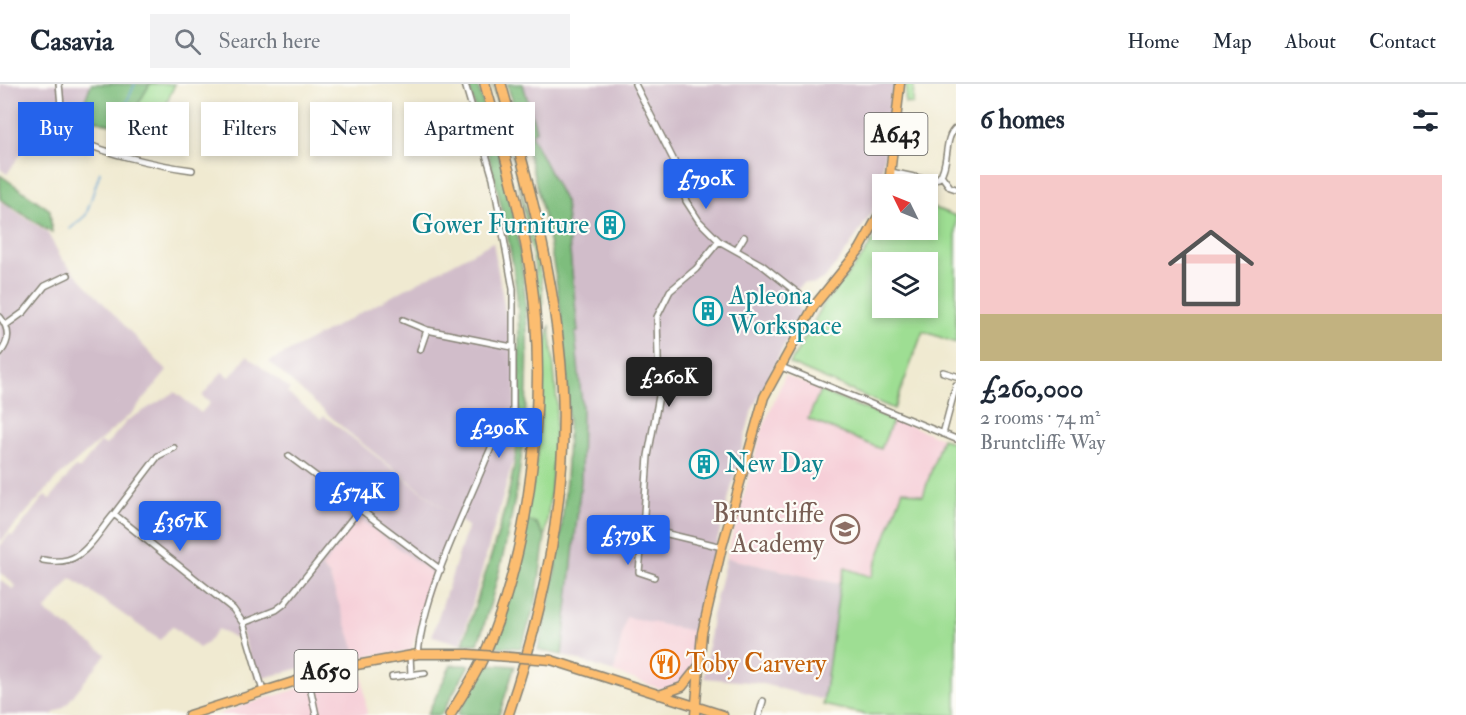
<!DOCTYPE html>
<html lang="en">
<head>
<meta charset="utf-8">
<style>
  :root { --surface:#fff; --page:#f2f2f3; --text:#1f2937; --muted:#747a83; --line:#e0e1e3; --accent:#2563eb }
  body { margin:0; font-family:"IM FELL Double Pica",serif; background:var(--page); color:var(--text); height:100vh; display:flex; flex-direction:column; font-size:22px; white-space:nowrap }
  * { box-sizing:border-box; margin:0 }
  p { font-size:20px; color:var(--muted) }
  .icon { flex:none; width:33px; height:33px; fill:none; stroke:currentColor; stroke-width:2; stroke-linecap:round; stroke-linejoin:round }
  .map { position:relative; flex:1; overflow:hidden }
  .side { display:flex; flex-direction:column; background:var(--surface); width:510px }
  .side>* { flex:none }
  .guide { position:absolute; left:18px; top:18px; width:570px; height:54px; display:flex; gap:12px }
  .needle { width:39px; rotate:313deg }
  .tools { position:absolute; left:872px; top:90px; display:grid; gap:12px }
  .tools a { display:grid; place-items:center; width:66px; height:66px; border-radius:0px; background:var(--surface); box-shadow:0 3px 9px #0003; font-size:30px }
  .price { position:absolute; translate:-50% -51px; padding:0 14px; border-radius:6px; background:var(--accent); color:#fff; font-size:20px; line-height:39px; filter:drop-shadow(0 2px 3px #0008) }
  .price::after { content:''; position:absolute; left:50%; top:36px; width:18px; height:14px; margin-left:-9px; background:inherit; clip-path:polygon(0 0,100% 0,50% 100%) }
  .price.on { background:#222; color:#fff }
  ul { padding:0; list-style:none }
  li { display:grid; align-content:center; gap:12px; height:318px; padding:0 24px }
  li span { display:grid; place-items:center; height:186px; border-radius:0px; color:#555 }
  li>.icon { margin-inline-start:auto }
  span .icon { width:108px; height:108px; fill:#fffc; stroke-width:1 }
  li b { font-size:26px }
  h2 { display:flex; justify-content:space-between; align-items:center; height:72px; padding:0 24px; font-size:26px }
  .pill { padding:0 21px; border-radius:0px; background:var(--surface); box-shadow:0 3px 9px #0003; font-size:21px; line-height:54px }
  .pill.on { background:var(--accent); color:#fff }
  header { display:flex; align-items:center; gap:36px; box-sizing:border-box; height:84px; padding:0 30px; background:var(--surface); border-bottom:2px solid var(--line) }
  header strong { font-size:28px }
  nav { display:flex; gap:33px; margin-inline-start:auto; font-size:21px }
  .search { width:420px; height:54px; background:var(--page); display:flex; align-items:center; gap:15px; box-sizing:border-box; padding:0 21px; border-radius:0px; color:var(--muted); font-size:22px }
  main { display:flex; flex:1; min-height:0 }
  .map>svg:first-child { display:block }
  .built { fill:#f6cfd8 }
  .industrial { fill:#d1bdca }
  .green { fill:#9ede93; stroke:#5d7d58; stroke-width:1.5; fill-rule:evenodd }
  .forest { fill:#7ebd7d; stroke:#4d6c4c; stroke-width:1.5 }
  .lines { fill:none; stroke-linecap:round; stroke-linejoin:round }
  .stream { stroke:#60a0d3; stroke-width:1.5 }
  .minor-casing { stroke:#868376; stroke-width:8 }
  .primary-casing { stroke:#868376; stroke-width:11 }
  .motorway-casing { stroke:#868376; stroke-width:12 }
  .minor { stroke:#fff; stroke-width:5 }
  .primary { stroke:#fcbd6f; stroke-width:8 }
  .motorway { stroke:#fcbd6f; stroke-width:9 }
  .primary-bridge-casing { stroke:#868376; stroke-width:11; stroke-linecap:butt }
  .primary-bridge { stroke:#fcbd6f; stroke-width:8 }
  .labels { text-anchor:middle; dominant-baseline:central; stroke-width:4.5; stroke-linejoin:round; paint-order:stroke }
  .shield { fill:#fdfcf7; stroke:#605f5e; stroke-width:1.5 }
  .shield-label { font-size:24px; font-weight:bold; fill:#1c1c1c }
  .culture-label { font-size:26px; fill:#0d838f; stroke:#fdfcf7; text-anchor:start }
  .education-label { font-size:26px; fill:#785e54; stroke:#fdfcf7; text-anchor:end }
  .food-label { font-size:26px; fill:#c56008; stroke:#fdfcf7; text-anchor:start }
</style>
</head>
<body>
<header>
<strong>Casavia</strong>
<div class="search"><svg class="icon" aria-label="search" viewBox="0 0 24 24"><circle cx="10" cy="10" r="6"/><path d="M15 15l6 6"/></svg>Search here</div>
<nav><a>Home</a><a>Map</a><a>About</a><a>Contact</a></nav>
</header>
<main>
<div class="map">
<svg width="956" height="631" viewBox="0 0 956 631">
  <rect width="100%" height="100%" fill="#fdfcf7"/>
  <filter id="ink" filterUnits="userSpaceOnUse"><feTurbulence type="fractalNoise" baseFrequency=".0167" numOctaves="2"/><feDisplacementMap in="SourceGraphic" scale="12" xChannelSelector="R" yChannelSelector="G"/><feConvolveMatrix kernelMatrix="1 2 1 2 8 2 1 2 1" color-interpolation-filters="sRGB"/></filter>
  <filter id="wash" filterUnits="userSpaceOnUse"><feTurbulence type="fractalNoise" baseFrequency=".008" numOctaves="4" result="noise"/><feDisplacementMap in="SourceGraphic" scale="24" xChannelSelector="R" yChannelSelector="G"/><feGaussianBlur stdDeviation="1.35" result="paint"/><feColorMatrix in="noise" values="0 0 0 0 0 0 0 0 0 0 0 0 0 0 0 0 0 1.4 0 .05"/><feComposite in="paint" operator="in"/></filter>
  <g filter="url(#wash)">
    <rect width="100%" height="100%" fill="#f0ead1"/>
    <path class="built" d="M785 291 956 360V631H867L823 621 840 500 726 474 762 346Z
      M358 434 434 491 411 567 357 573 329 491 322 484Z
      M633 496 698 548 689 592 670 604H658L614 588Z
      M362 586 367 631H217L243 621Z"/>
    <path class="industrial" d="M0 0H91L82 27 89 33 77 63 44 35 7 90 0 85Z
      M523 0H894L892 35 874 125 848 165 827 192 814 200 803 199 792 213 801 228 752 326 712 477 698 548 626 533 614 588 562 571 581 397 582 322 575 248 578 247 565 119 530 50 535 46Z
      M0 117 47 148 62 175 167 287 133 328 57 394 0 458Z
      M493 158 516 290 514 374 461 560 432 552 468 442 457 435 434 491 358 434 322 484 329 491 356 569 256 596 241 546 235 554 218 545 207 559 199 564 172 542 160 556 71 494 45 527 106 570 65 622 51 631H0V496L13 505 16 502 0 488V462L9 451 13 452 45 411 50 415 75 383 79 385 101 358 106 361 128 336 175 308 201 329 210 319 202 312 222 288 230 293 247 272 290 305 287 309 321 335 324 332 456 434 349 349 269 278Z
      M726 474 840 500 824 616 759 599 704 594 712 532Z"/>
    <path class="green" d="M150 0H175L161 31 156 54 126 40 128 23Z
      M492 0C507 50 521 100 532 152 539 182 547 211 540 242L535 184 519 101Z
      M906 0H914L913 20 905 19Z
      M927 121 956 132V259L923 247 894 325 790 280 825 218 863 172 882 141V146H927ZM882 178H927V224H882Z
      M550 241 557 319 551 406 545 453 536 439 526 437 537 372 543 310 542 277Z
      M820 307 893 336 881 365 808 335Z
      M942 354 956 360V631H867L823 621 840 500 845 484 871 493 903 406 923 412Z"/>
    <path class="forest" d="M91 0H150L136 24 128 23 126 40C111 43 93 37 81 27Z
      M468 0H477C488 35 499 69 508 105 545 260 527 410 478 560H463C481 500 505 438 515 376 519 351 519 325 519 299 519 268 520 235 516 203 507 134 488 67 468 0Z
      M507 0H523L536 46 531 51 565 118 578 248 575 249 582 322 581 397 562 571 538 566C590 366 571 194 507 0Z
      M0 91 50 126 52 149 0 115Z
      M526 437 536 439 545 453 536 518 521 564 493 562 508 517Z
      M486 580 515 582 499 631H457Z
      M451 581H469L441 631H427Z"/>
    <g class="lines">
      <path class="stream" d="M121 45 124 41 123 26 135 0
        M70 145 86 131 100 88"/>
    </g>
  </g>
  <g filter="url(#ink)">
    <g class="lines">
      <g class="minor-casing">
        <path id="minor" d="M59 0C61 15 60 38 71 50 86 67 168 83 192 86
          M635 0 675 79 686 117 699 137 719 157 762 181 814 222
          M891 88 928 96 939 94C950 80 943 54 956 44
          M941 91 950 103 956 105
          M719 157 696 185 670 207 657 233 659 312 648 372 643 444 722 463
          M736 166 744 153
          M0 233C10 245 10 257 0 269
          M403 236 427 246 512 263
          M6 241 24 228 45 202 68 191
          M420 266 427 246
          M779 282 956 355
          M943 288 956 292
          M943 350 956 301
          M289 372 441 486
          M114 430 158 372 174 364
          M643 444 639 488 654 493
          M43 476C82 484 91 457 114 430L233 525 243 539 263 607
          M243 539 276 526 284 520 359 426
          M418 570C424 507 463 432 487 373L491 364 513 340V205L493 94 465 0
          M410 571 411 591
          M308 593 316 631
          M392 593 425 589
          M759 631 763 617"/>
      </g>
      <g class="primary-casing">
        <path id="primary" d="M889 100 900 0
          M551 576 723 631
          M659 611 682 603 698 583
          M189 631 334 585 418 570H468
          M695 631 702 549 722 463 764 313 814 222 860 165 882 125"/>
      </g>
      <g class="motorway-casing">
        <path id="motorway" d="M501 0C530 103 559 208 563 315 566 422 542 531 508 631
          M450 631C461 613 473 595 482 576 533 464 548 306 530 185 520 122 502 61 485 0"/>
      </g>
      <use href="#minor" class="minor"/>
      <use href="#primary" class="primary"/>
      <use href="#motorway" class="motorway"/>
      <g class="primary-bridge-casing">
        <path id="primary-bridge" d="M468 570 551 576"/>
      </g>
      <use href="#primary-bridge" class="primary-bridge"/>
    </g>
  </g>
  <defs>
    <g id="building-ring" transform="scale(1.5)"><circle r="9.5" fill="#fdfcf7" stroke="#0f9aa8" stroke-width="1.5"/><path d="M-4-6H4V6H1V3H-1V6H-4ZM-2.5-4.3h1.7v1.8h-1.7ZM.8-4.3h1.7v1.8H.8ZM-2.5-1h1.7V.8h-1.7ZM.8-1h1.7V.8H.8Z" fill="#0f9aa8"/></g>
    <g id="school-ring" transform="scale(1.5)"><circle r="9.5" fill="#fdfcf7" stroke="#8d6e63" stroke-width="1.5"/><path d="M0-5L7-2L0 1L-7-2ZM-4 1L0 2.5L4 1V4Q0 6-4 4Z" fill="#8d6e63"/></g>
    <g id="restaurant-ring" transform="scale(1.5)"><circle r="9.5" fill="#fdfcf7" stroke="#e8710a" stroke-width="1.5"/><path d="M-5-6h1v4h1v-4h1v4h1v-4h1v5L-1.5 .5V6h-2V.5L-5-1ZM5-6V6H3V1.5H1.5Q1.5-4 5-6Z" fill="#e8710a"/></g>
  </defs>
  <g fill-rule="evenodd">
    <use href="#building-ring" x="610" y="141"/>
    <use href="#building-ring" x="708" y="227"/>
    <use href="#building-ring" x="704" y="380"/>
    <use href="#school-ring" x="845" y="445"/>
    <use href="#restaurant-ring" x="665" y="580"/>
  </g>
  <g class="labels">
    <g class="shield">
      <rect x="864.5" y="29" width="63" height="42" rx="4.5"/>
      <rect x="294.5" y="566" width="63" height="42" rx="4.5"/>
    </g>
    <g class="shield-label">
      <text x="896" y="50">A643</text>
      <text x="326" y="587">A650</text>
    </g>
    <g class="culture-label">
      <text x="589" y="141" text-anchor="end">Gower Furniture</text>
      <text x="729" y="212">Apleona<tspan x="729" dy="30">Workspace</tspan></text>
      <text x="725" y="380">New Day</text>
    </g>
    <g class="education-label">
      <text x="824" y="430">Bruntcliffe<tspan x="824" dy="30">Academy</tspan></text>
    </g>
    <g class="food-label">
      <text x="686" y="580">Toby Carvery</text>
    </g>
  </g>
</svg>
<div class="tools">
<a><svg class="needle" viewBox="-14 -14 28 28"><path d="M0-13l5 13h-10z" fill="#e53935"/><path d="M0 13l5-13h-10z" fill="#747a83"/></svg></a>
<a><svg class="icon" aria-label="layers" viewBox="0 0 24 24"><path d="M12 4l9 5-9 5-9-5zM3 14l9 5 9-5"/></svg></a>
</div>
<b class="price" style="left:706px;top:126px">£790K</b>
<b class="price on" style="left:669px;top:324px">£260K</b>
<b class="price" style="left:499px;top:375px">£290K</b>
<b class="price" style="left:357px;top:439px">£574K</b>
<b class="price" style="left:180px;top:468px">£367K</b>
<b class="price" style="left:628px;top:482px">£379K</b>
<div class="guide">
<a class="pill on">Buy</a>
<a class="pill">Rent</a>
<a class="pill">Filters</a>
<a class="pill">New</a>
<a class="pill">Apartment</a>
</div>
</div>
<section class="side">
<h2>6 homes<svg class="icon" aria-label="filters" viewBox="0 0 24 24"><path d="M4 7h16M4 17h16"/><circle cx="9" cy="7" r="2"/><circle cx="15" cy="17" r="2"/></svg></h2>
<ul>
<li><span style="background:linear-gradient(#f6c9c9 75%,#c2b280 0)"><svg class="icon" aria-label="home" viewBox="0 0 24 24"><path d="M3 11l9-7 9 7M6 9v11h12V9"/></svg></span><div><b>£260,000</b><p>2 rooms · 74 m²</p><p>Bruntcliffe Way</p></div></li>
</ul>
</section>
</main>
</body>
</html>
